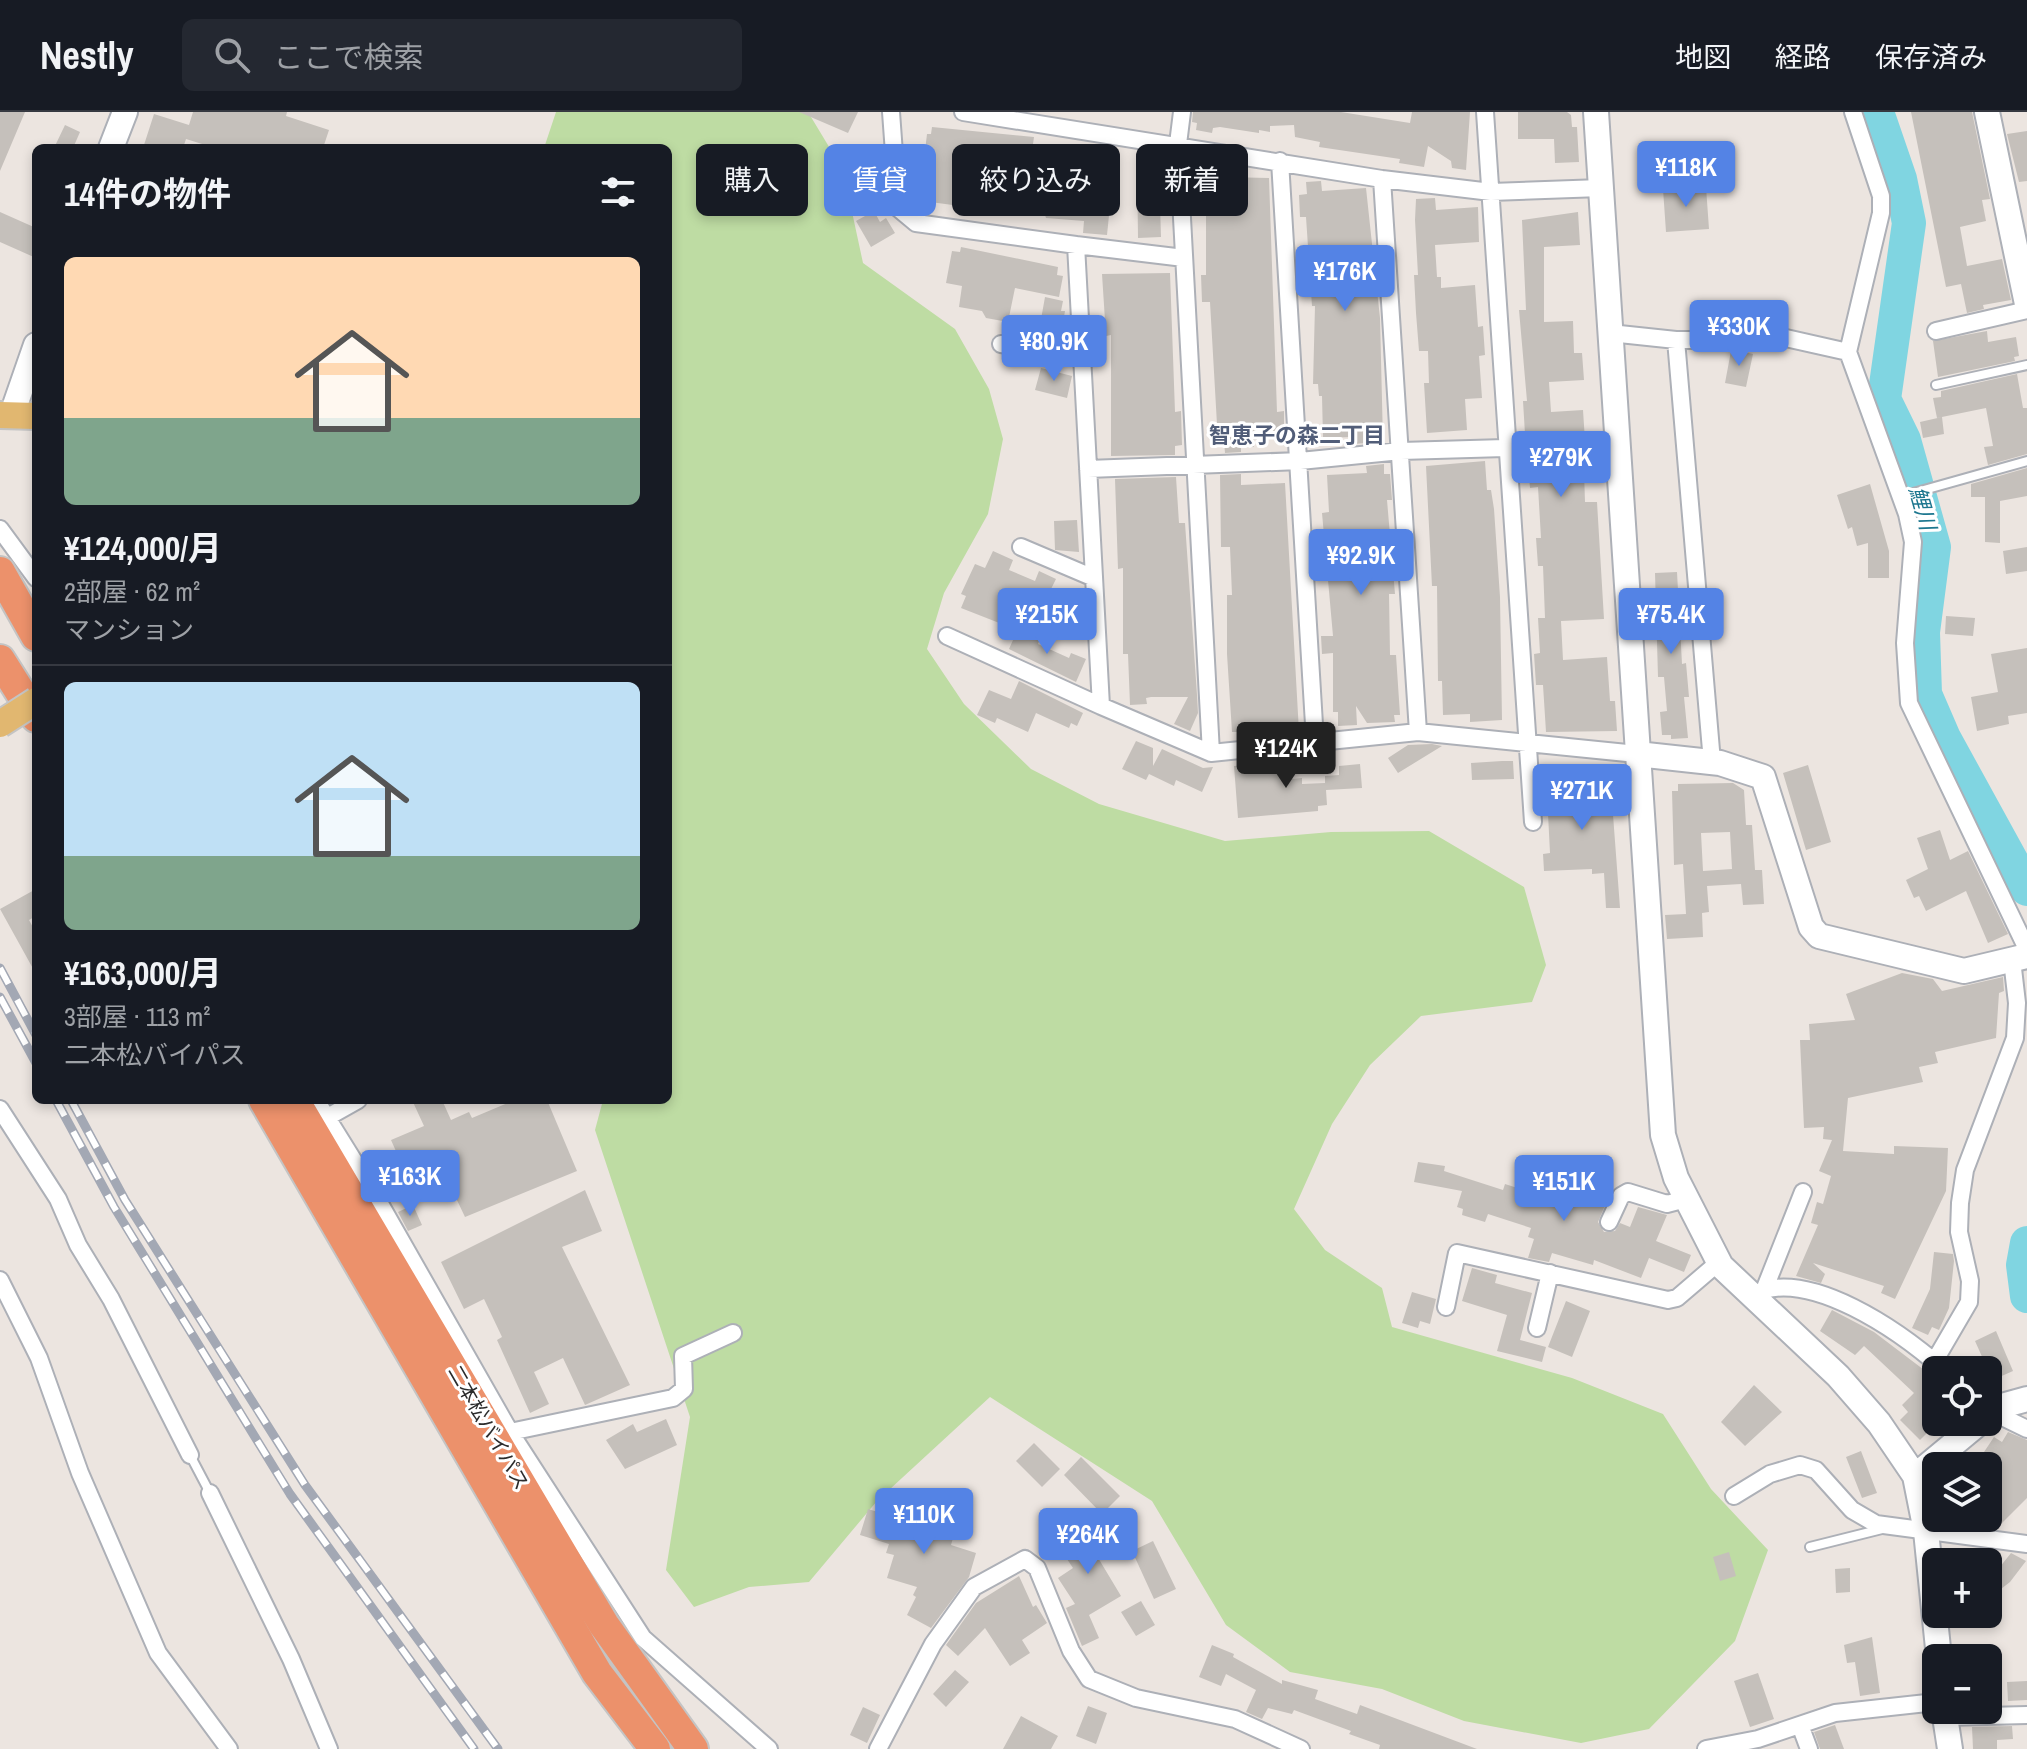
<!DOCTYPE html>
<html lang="ja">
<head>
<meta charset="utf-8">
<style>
  :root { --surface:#171b24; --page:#242831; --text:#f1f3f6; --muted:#9ea1a6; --line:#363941; --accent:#5483e5 }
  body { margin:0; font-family:"Archivo Narrow","Noto Sans JP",sans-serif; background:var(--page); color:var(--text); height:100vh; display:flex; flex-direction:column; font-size:30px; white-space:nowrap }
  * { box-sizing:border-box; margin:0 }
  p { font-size:26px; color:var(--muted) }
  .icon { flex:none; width:44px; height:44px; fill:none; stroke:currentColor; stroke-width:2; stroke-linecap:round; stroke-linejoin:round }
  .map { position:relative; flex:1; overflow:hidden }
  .panel { position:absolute; left:32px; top:32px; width:640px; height:960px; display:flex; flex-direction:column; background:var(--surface); border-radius:12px; box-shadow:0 4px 12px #0003 }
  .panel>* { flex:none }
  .top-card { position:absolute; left:696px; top:32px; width:760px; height:72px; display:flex; gap:16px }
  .buttons { position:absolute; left:1922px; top:1244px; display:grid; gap:16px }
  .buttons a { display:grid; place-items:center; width:80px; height:80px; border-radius:12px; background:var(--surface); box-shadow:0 4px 12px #0003; font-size:40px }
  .price { position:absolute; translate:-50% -68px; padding:0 18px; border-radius:8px; background:var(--accent); color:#fff; font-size:26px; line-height:52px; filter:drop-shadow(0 2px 4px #0008) }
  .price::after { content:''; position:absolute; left:50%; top:48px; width:24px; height:18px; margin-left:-12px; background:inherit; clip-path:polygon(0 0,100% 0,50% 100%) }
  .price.current { background:#222; color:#fff }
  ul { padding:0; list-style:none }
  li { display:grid; align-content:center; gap:16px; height:424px; padding:0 32px }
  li+li { border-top:2px solid var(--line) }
  li span { display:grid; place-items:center; height:248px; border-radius:12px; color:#555 }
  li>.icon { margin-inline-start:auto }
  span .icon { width:144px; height:144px; fill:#fffc; stroke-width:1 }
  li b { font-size:34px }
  h2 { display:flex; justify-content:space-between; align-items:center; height:96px; padding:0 32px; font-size:34px }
  .chip { padding:0 28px; border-radius:12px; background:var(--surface); box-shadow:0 4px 12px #0003; font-size:28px; line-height:72px }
  .chip.current { background:var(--accent); color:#fff }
  header { display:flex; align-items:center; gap:48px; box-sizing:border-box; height:112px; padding:0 40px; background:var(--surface); border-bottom:2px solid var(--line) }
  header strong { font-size:38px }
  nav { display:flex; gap:44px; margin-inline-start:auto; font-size:28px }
  .search { width:560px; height:72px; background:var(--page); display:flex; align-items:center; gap:20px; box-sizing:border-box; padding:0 28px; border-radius:12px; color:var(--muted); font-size:30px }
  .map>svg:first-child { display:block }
  .green { fill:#bedca3 }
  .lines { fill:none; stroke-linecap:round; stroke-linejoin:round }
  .river { stroke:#80d5e1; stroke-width:34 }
  .building { fill:#c5c0bb; fill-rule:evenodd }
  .lane-casing { stroke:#adb0b7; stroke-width:12 }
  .street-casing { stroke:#adb0b7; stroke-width:20 }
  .secondary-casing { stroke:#adb0b7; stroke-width:28 }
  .primary-casing { stroke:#c4c4c4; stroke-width:30 }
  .highway-casing { stroke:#c4c4c4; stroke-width:34 }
  .lane { stroke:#fff; stroke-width:8 }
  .street { stroke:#fff; stroke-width:16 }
  .secondary { stroke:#fff; stroke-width:24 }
  .primary { stroke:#e1b770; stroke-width:26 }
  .highway { stroke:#ec916b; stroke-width:30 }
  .rail-casing { stroke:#a3a8b4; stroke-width:9 }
  .rail { stroke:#fff; stroke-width:6; stroke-dasharray:18; stroke-linecap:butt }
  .primary-bridge-casing { stroke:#c4c4c4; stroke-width:30; stroke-linecap:butt }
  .primary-bridge { stroke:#e1b770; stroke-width:26 }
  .labels { text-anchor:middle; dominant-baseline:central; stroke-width:6; stroke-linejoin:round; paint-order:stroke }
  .street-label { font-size:20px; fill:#2c2c2c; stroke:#fff }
  .neighbourhood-label { font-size:22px; font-weight:bold; fill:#515d78; stroke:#fff }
  .water-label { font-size:22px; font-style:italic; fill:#1d778f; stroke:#fff }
</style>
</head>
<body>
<header>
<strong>Nestly</strong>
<div class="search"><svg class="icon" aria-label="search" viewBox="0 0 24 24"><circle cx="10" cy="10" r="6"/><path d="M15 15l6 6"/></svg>ここで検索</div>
<nav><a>地図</a><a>経路</a><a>保存済み</a></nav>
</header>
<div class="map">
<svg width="2027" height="1637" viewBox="0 0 2027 1637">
  <rect width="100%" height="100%" fill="#ece5e0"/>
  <path class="green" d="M556 0H808L843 58 863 151 955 217 989 277 1003 327 988 402 944 481 927 537 964 592 1031 657 1099 692 1225 729 1331 720 1429 719 1524 775 1546 853 1532 890 1421 904 1370 953 1332 1012 1294 1097 1325 1138 1382 1176 1392 1215 1572 1266 1663 1302 1711 1377 1768 1438 1735 1529 1649 1617 1581 1631 1464 1609 1382 1577 1290 1560 1226 1513 1152 1389 990 1285 877 1389 809 1470 749 1475 694 1495 666 1458 690 1305 595 1018 603 988H668V36H544Z"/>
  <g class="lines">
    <path class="river" d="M1877 0 1900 67 1909 111 1884 287 1904 328 1934 435 1923 520 1925 582 1944 626 2027 777
      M2027 1131 2023 1153 2027 1184"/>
  </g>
  <path class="building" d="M0 0H25L0 59Z
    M193 0H287L286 4 329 18 323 36H287L274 32 273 36H215L186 27 183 36H143L154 2 189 13Z
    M799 0H858L848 21Z
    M1193 0H1341L1410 11 1412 0H1470L1466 58 1452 56 1451 49 1428 34 1424 55 1399 51 1400 47 1319 35 1320 30 1295 25 1294 13 1270 14V20L1259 18V21L1220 15 1213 16 1212 21 1196 18 1197 11 1192 10Z
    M1518 0H1567L1571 3 1572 15H1577L1579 50 1555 51 1554 27H1518Z
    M1911 0H1972L1990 87 1982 88 1986 109 1960 115 1967 154 2002 147 2011 188 1983 193 1984 197 1967 201 1961 172 1946 175Z
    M65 13 80 20 73 36H54Z
    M932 15 1034 25 1033 32 1077 37 1071 81 1111 84 1107 123 1083 121 1084 109 1046 106 1044 100 1016 97V102L975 96 974 104 959 102 960 94 923 89 928 48 924 47 927 22H931Z
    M2027 19V69L2019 70 2007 22Z
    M1137 45 1162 48 1156 93H1160L1161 125 1138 126Z
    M1224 65 1269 66 1277 300 1284 299V319L1279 320V326L1253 328 1254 335H1241V340L1225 341 1224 329 1218 330 1210 190H1202L1201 163H1206V102H1201L1200 82H1206V66Z
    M1321 69 1322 79 1366 76 1380 206 1383 330 1352 332V325L1323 326 1322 284H1319L1318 272H1313L1315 194H1312L1306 105H1300L1299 83 1307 82 1306 70Z
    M1706 75 1709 117 1666 120 1663 77Z
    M1435 86 1436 98 1478 95 1479 130 1435 133 1437 165H1441V176L1475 173 1478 215 1483 214 1485 243 1479 244 1482 286 1465 287 1467 318 1427 321 1424 271H1429L1428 239H1419L1416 201 1414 163H1418L1415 108 1416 87Z
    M874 99 880 110 886 106 895 121 871 135 856 109Z
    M0 100 36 116V146L0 130Z
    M1578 100 1580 133 1544 135V210L1573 209 1574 241H1582L1584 268 1549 270 1551 300 1583 298 1586 344 1594 343 1595 359H1584L1585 390H1597L1604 507 1561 509 1563 548 1607 545 1610 589H1615L1617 619 1546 620 1543 573H1536L1534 542 1540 541 1538 506H1545L1543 454H1538L1536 426H1541L1538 375 1530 376 1525 322 1523 289H1527L1519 198H1526L1522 108Z
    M961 135 1058 155 1057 163 1063 164 1059 185 1015 176 1008 210 986 206 982 199 959 195 962 174 946 171 952 139 960 140Z
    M1170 161 1175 300 1181 299 1182 333 1175 334V343L1111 344V223L1106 224 1102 162Z
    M1045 185 1063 189 1061 199H1065L1060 228 1038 224Z
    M1987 219 1988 230 2016 225 2019 244 2014 245 2015 249 1938 265 1933 229Z
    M1735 238 1753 242 1746 275 1725 271 1731 239Z
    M1041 256 1072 264 1067 286 1035 278Z
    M2017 262 2023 296H2027V342L1988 353 1984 335 1993 334 1986 296 1937 306 1933 286 1941 285V279Z
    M1942 305 1944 322 1923 326 1920 310Z
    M1485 349 1487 378H1491L1494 397 1500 485 1502 608 1470 610V602L1443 603 1442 569H1438L1437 474H1432L1426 354Z
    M1384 352V362H1390L1392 388H1387L1395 482H1389L1390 543H1396L1400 603H1394L1395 610 1367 611 1356 594 1357 613 1338 614V600H1333V541L1322 542 1321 524H1333L1322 401 1329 400 1327 363 1367 361 1366 354Z
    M2027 356V384L2000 389V431L1985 430V385H1971V372Z
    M1241 362V373L1285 371 1299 620H1232L1227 542V483H1232L1230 435H1221L1220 363Z
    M1176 365 1179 411H1185L1197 583 1198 601 1190 619 1174 612 1188 585H1151L1146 586 1147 592 1130 593 1128 542H1123V456L1118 457 1115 367Z
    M1870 372 1889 439V466H1868V431L1857 434 1852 415 1848 417 1837 383Z
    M1077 408 1079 440 1055 438 1054 409Z
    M2027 435V459L2006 462 2003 439Z
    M993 439 1013 448 1009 458 1035 469 1039 459 1056 467 1049 481 1079 477 1083 506 1012 516 961 496 966 484 961 482 975 452 985 456Z
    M1677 460 1682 552 1686 551 1689 585H1684L1688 626 1671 627V623H1662L1660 600 1667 599 1664 565H1658L1655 461Z
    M1946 504 1975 506 1973 524 1945 522Z
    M1018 517 1040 526 1038 532 1069 546 1071 541 1086 547 1076 570 1009 537Z
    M2027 536V601L2008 604 2009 612 1977 619 1971 585 1998 580 1991 542Z
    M1019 569 1083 601 1077 614 1071 611 1069 616 1036 601 1028 620 997 606 995 611 977 603 989 578 1011 587Z
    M1136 629 1153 636V654L1162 637 1203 656 1213 655 1202 680 1176 668 1174 674 1149 662 1146 668 1122 657Z
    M1408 633 1432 632 1442 634 1398 661 1388 646Z
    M1502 649H1513L1514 667 1472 668 1471 651Z
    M1280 651 1281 668 1302 666V672L1325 671V664L1339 663V654L1360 652 1362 676 1326 678 1327 693 1318 694V699L1238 706 1234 654Z
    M1808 653 1831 730 1806 738 1783 661Z
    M1573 661 1574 678 1611 676 1620 796H1606L1604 761 1592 762V757L1544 759 1543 742 1550 741 1546 662Z
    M1733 671 1744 678 1746 713H1752L1755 758H1762L1764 792 1743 793 1741 772 1707 774 1709 800 1702 801 1703 825 1667 827 1665 803 1686 802 1683 752 1674 753 1672 679H1678V672ZM1730 720 1732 757 1703 759 1701 721Z
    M1940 718 1950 748 1968 739 2008 822 1988 831 1966 779 1926 799 1919 784 1914 786 1906 768 1928 757 1917 726Z
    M36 777V804L29 808 36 821V862L0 797Z
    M1902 861 1933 867 1942 879 2003 865 2004 879 1999 881 1996 926 1935 940 1938 951 1919 955 1923 970 1848 986 1843 1039 1894 1042V1034L1948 1036 1946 1079 1895 1187 1881 1181 1884 1174 1813 1151 1825 1162 1821 1171 1796 1164 1818 1113 1811 1111 1817 1090 1823 1092 1831 1064 1819 1059 1832 1028 1823 1027 1824 1015 1804 1016 1800 928H1810L1809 912 1855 908 1846 882Z
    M412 988H442L451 1008 469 1000 472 1006 515 988H547L577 1059 465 1105 446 1065 413 1080 406 1063 382 1074 374 1057 399 1046 391 1028 424 1014Z
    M1418 1050 1445 1054 1444 1059 1503 1078 1505 1072 1551 1087 1553 1083 1574 1092 1583 1072 1609 1084 1598 1110 1604 1120 1615 1119 1620 1111 1630 1115 1638 1095 1667 1103 1656 1129 1691 1143 1684 1160 1649 1146 1641 1166 1594 1148 1593 1153 1552 1141 1549 1150 1528 1146 1534 1127 1528 1125 1531 1116 1488 1102 1485 1110 1462 1103 1463 1097 1457 1095 1462 1079 1414 1070Z
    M585 1078 602 1119 562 1135 630 1273 585 1293 563 1246 534 1260 549 1292 530 1301 497 1228 502 1225 484 1187 464 1197 441 1150Z
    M413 1093 422 1113 408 1119 398 1100Z
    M1934 1140 1953 1142 1954 1149 1949 1196 1939 1218 1932 1215 1928 1223 1912 1216 1930 1177Z
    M1472 1156 1497 1163 1495 1171 1532 1181 1520 1228 1546 1235 1542 1250 1497 1239 1507 1203 1462 1189Z
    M1412 1180 1436 1187 1430 1212 1420 1209 1418 1216 1402 1211Z
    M1566 1189 1590 1199 1572 1245 1548 1235Z
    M1832 1198 1874 1220 1936 1267V1312L1920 1328 1900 1308 1908 1300 1902 1293 1914 1281 1864 1234 1855 1243 1820 1219Z
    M1996 1219 2013 1259 1988 1270V1258L1975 1229Z
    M1754 1273 1782 1300 1745 1334 1721 1310Z
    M666 1307 677 1333 625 1357 606 1328 633 1312 637 1320Z
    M2008 1320 2027 1328V1386L2002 1411 1988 1397V1354L1976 1352 1994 1325 2002 1330Z
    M1034 1331 1060 1357 1042 1375 1016 1349Z
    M1861 1339 1877 1381 1862 1386 1846 1345Z
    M1081 1345 1120 1384 1102 1402 1064 1363Z
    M921 1387 960 1402 951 1433 976 1441 969 1465 931 1516 907 1503 916 1485 913 1483 917 1475 887 1466 894 1443 886 1441 889 1432 860 1423 868 1397 908 1409Z
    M1100 1404 1117 1430 1097 1444 1121 1484 1089 1503 1099 1526 1082 1534 1066 1496 1075 1492 1058 1466 1073 1456 1057 1432Z
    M1153 1429 1176 1477 1154 1487 1132 1439Z
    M1729 1440 1736 1464 1720 1469 1713 1445Z
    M2011 1441 2026 1449 2010 1470 1988 1487V1470Z
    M1850 1456V1480L1836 1481 1835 1457Z
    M1019 1464 1033 1495 1036 1493 1047 1511 1022 1528 1030 1541 1010 1554 985 1516 958 1544 946 1533 976 1491Z
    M1141 1489 1155 1513 1136 1524 1121 1500Z
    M1872 1525 1880 1581 1860 1584 1855 1550 1847 1551 1844 1533Z
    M1212 1533 1234 1542 1233 1545 1282 1572V1568L1318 1578 1315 1587 1357 1602 1360 1593 1477 1637H1379L1380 1633 1349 1622 1351 1619 1294 1598 1292 1602 1268 1596 1262 1607 1246 1600 1256 1578 1226 1562 1221 1574 1199 1565Z
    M955 1558 969 1570 946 1595 933 1582Z
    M1758 1561 1774 1607 1750 1615 1734 1569Z
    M2027 1569V1588L2008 1589 2007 1570Z
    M1088 1594 1107 1601 1096 1632 1076 1624Z
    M863 1595 880 1603 867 1631 850 1623Z
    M1021 1604 1058 1624 1051 1637H1003Z
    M1835 1613 1844 1637H1820L1814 1620Z
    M2012 1614 2013 1627 1997 1628V1637H1973L1972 1615Z"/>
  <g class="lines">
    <g class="lane-casing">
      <path id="lane" d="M1936 273 2027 253
        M1906 383 2027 349
        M190 1343 210 1381
        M1810 1435 1886 1416"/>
    </g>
    <g class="street-casing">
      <path id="street" d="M891 0 898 96 916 111 1076 133 1101 594 1211 641 1418 620 1637 642
        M963 0 1382 67 1491 80 1601 76
        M1182 0 1178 32 1211 641
        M1485 0 1533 710
        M1280 49 1315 629
        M1382 67 1418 620
        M1076 133 1184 146
        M1936 219 2027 198
        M1610 221 1676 228H1728L1768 222 1848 240 1907 402 1913 430 1905 531 1909 591 2027 837
        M1676 228 1712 650
        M1001 232 1082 244
        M1848 240 1881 101V84L1853 0
        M1088 357 1300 349 1401 339 1505 336
        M0 417 36 466
        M1021 435 1094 466
        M947 524 1101 594
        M316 988 375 1083 510 1320 643 1526 769 1637
        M0 997 58 1087 78 1133 111 1187 190 1343
        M326 1006 358 988
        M1609 1110 1621 1084 1628 1080 1667 1092 1686 1087
        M0 1168 39 1246 80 1361 158 1541 229 1637
        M1765 1176 1803 1080
        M1751 1183C1808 1153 1902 1221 1944 1258
        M1446 1195 1457 1141 1668 1188 1677 1186 1719 1150
        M1537 1216 1550 1161
        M1934 1250 1969 1190 1970 1169 1959 1120 1960 1091 1965 1058 2015 926 2017 891 2012 848
        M1988 1298 2027 1317
        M510 1320 673 1286 684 1277 683 1244 733 1221
        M210 1381 291 1547 329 1637
        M1734 1384 1770 1362 1800 1353 1816 1358 1852 1398 1876 1412 2027 1432
        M1945 1605 2027 1603
        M1800 1613 1809 1637
        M878 1637 933 1532 974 1475 1025 1447 1037 1456 1071 1539 1089 1567 1136 1586 1235 1607 1301 1637
        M1706 1637 1758 1627 1835 1601 1936 1590"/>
    </g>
    <g class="secondary-casing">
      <path id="secondary" d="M1596 0 1663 1023 1676 1066 1721 1154 1838 1264 1879 1311 1915 1364 1926 1419 1939 1546
        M1987 0 2027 192
        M111 36 125 0
        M12 302 36 233
        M1637 642 1720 651 1763 665 1811 815 1819 824 1964 859 2027 844
        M1988 1304 1998 1295 2027 1287
        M1915 1364 1980 1310
        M1944 1598 1950 1637"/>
    </g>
    <g class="primary-casing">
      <path id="primary" d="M0 303 36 304"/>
    </g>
    <g class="highway-casing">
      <path id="highway" d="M0 460 36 524
        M0 548 36 605
        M264 988 597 1561 655 1637
        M294 988 604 1513 693 1637"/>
    </g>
    <use href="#lane" class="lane"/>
    <use href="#street" class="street"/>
    <use href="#secondary" class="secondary"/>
    <use href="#primary" class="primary"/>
    <use href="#highway" class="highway"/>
    <g class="rail-casing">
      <path id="rail" d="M0 856 36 923
        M0 885 36 951
        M56 988 114 1095 290 1382 474 1637
        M71 988 125 1088 305 1373 498 1637"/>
    </g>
    <use href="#rail" class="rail"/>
    <g class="primary-bridge-casing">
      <path id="primary-bridge" d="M0 612 36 589"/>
    </g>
    <use href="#primary-bridge" class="primary-bridge"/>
  </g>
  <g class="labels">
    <g class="street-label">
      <text transform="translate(489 1315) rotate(60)">二本松バイパス</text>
    </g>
    <g class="neighbourhood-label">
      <text x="1297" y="323">智恵子の森二丁目</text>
    </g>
    <g class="water-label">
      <text transform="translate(1923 396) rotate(74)">鯉川</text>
    </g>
  </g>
</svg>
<div class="buttons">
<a><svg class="icon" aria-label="locate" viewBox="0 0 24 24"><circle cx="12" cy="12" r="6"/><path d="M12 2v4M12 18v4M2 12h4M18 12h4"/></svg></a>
<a><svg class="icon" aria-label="layers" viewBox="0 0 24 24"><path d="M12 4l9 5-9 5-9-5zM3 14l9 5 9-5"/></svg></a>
<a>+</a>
<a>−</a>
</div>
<b class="price" style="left:1686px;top:97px">¥118K</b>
<b class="price" style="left:1345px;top:201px">¥176K</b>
<b class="price" style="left:1739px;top:256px">¥330K</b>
<b class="price" style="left:1054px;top:271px">¥80.9K</b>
<b class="price" style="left:1561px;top:387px">¥279K</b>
<b class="price" style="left:1361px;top:485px">¥92.9K</b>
<b class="price" style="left:1047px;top:544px">¥215K</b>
<b class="price" style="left:1671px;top:544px">¥75.4K</b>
<b class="price current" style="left:1286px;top:678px">¥124K</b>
<b class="price" style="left:1582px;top:720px">¥271K</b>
<b class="price" style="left:410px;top:1106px">¥163K</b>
<b class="price" style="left:1564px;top:1111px">¥151K</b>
<b class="price" style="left:924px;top:1444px">¥110K</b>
<b class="price" style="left:1088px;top:1464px">¥264K</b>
<div class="top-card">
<a class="chip">購入</a>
<a class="chip current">賃貸</a>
<a class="chip">絞り込み</a>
<a class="chip">新着</a>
</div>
<section class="panel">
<h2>14件の物件<svg class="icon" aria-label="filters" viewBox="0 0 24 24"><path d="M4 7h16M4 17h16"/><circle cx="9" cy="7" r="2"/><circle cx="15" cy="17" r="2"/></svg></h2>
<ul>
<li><span style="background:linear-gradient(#ffd9b3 65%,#7fa58c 0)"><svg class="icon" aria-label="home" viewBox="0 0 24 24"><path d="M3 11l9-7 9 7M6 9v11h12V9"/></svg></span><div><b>¥124,000/月</b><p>2部屋 · 62 m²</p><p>マンション</p></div></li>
<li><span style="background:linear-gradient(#bfe0f5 70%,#7fa58c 0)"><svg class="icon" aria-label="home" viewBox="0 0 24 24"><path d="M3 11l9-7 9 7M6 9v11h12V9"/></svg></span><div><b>¥163,000/月</b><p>3部屋 · 113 m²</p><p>二本松バイパス</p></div></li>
</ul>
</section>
</div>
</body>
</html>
